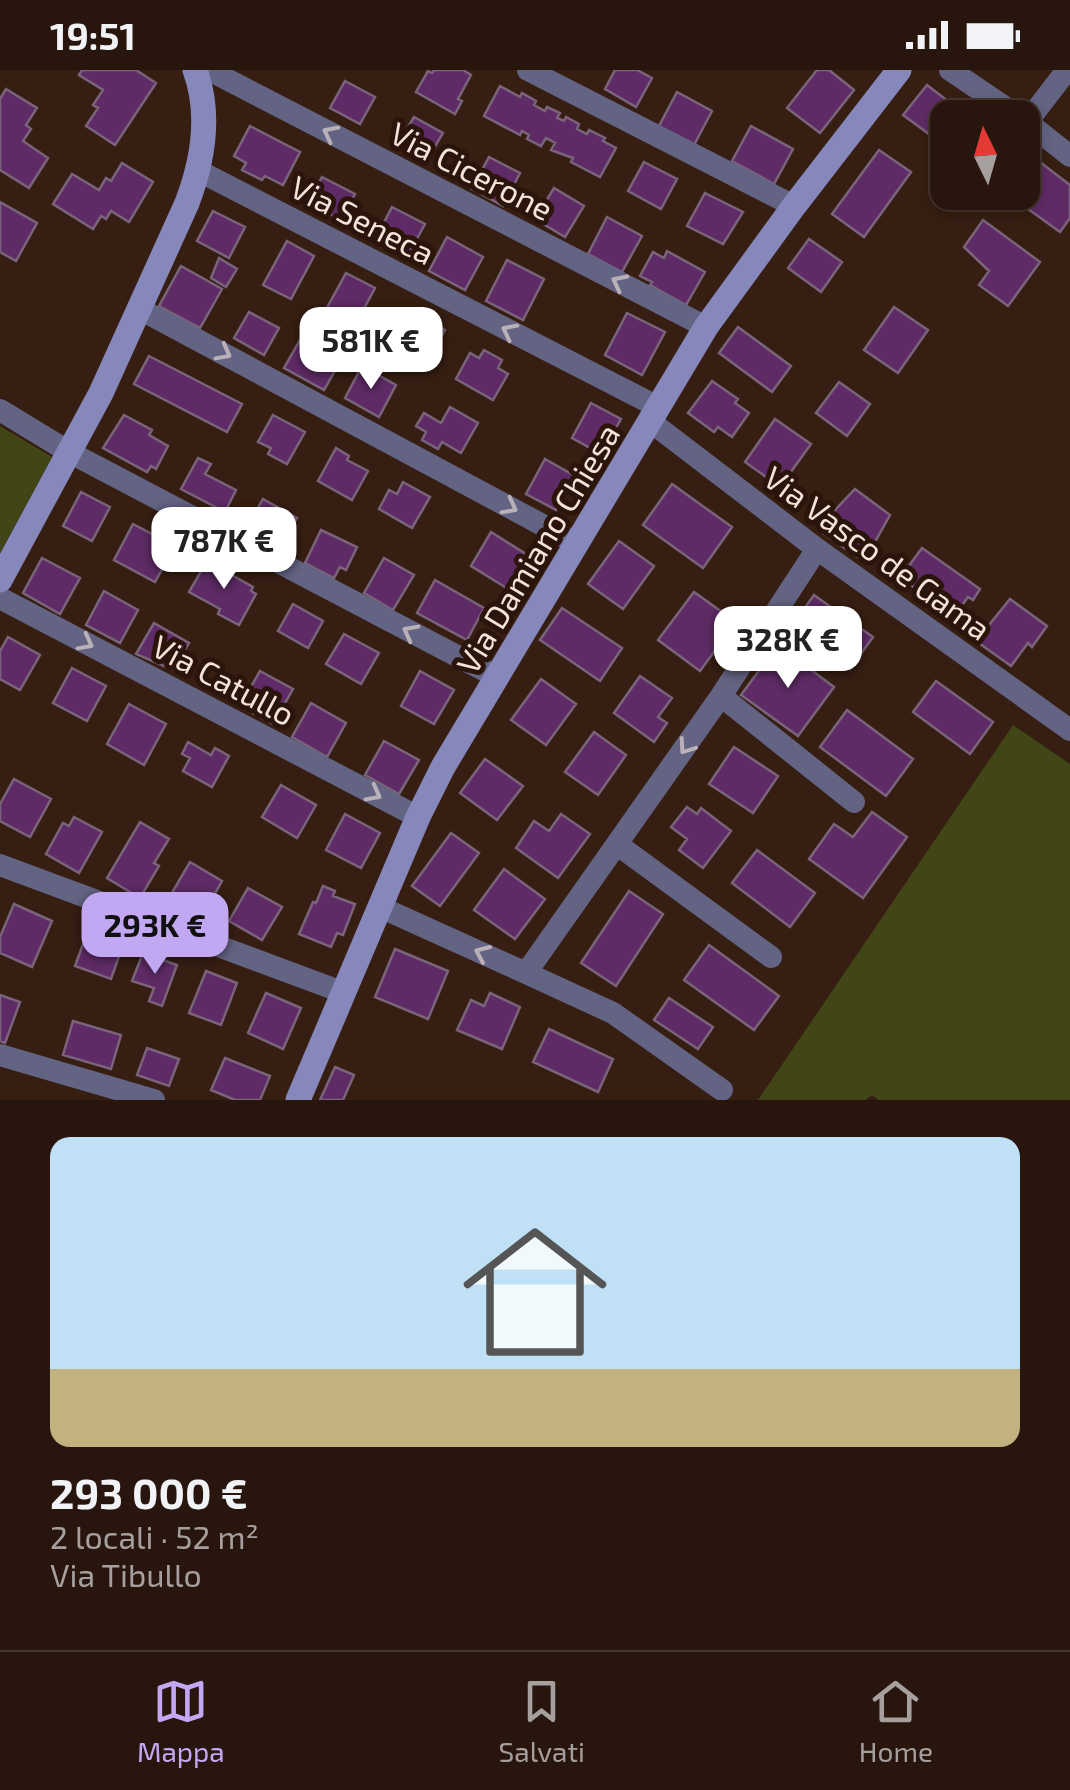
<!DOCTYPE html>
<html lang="it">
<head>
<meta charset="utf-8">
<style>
  :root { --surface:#28160e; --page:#301f17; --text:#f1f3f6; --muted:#a59f9e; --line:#44352e; --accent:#c2a8f2 }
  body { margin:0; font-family:"Exo 2",sans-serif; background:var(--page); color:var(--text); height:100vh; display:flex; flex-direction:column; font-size:38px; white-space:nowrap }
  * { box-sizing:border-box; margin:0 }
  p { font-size:32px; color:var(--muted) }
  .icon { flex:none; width:55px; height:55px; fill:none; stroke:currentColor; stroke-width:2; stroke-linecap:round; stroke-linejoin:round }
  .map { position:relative; height:1030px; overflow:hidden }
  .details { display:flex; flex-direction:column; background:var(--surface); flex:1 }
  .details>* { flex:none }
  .needle { width:65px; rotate:355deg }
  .tools { position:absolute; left:930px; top:30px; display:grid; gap:20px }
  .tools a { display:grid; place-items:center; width:110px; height:110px; border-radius:20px; background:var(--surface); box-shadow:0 5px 15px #0003,0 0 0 2px var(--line); font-size:50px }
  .price { position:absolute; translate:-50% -85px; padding:0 22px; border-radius:20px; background:#fff; color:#222; font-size:32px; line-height:65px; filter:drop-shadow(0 2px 5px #0008) }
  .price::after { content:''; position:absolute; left:50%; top:60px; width:30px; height:22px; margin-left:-15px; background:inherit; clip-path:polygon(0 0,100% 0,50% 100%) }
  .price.on { background:var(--accent); color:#111 }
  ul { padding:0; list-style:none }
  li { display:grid; align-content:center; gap:20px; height:530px; padding:0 50px }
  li+li { border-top:2px solid var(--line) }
  li span { display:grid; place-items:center; height:310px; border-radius:20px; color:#555 }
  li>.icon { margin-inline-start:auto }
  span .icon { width:180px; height:180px; fill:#fffc; stroke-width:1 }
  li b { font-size:42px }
  .status { display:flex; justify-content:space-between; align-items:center; height:70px; padding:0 50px; background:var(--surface); direction:ltr }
  .status svg { height:28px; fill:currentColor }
  .menu { display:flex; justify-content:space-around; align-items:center; height:140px; border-top:2px solid var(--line); background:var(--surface); font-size:28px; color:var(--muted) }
  .menu a { display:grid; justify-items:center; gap:5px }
  .menu .on { color:var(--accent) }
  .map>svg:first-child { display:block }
  .grass { fill:#424516 }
  .building { fill:#5f2b66; stroke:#79647b; stroke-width:2.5 }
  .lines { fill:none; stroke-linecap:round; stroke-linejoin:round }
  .street { stroke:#636383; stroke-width:22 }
  .secondary { stroke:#8687ba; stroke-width:25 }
  .oneway { stroke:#bab0b8 }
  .labels { text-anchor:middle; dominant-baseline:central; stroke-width:10; stroke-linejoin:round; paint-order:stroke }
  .street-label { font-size:32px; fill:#f4e3db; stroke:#2b1409 }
</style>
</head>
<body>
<div class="status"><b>19:51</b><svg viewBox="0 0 49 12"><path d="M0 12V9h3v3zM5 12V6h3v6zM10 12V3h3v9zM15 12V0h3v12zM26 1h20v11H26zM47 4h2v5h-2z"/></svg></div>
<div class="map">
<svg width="1070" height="1030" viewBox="0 0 1070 1030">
  <rect width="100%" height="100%" fill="#361e12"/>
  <path class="grass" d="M0 356 52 387 0 483Z
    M1013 655 1070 694V1030H879L872 1025 865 1030H758Z"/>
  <path class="building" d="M82 0H136L156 13 115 75 86 56 98 38 93 35 103 20 79 5Z
    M434 0H463L471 5 458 29 462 31 455 44 416 22 428 1 432 3Z
    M615 0H637L652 8 636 37 605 19Z
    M817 0H829L854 20 820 63 787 38Z
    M345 11 375 27 360 54 330 38Z
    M927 15 970 48H948V78L903 45Z
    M500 16 520 27 522 23 536 31 534 35 545 41 547 37 560 43 557 48 564 51 566 47 579 54 577 59 587 64 589 60 605 68 603 71 616 78 600 107 571 92 573 88 551 80 555 73 546 68 541 76 527 69 529 65 522 61 520 65 484 46Z
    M6 19 37 38 26 55 31 59 23 71 48 88 29 118 0 100V29Z
    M677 22 712 41 694 75 659 56Z
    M414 47 443 63 430 85 401 69Z
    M250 56 300 82 283 115 265 106 262 110 242 100 246 93 234 86Z
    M751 56 793 79 774 114 732 91Z
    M879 80 911 102 864 167 832 144Z
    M489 87 520 103 503 136 472 119Z
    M644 92 677 109 661 139 628 121Z
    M1040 92 1070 115V148L1060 162 1013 128 1017 122H1022V116Z
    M122 93 153 112 129 152 111 141 106 149 101 146 93 159 53 134 72 104 99 120 106 108 111 111Z
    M322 107 355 124 341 150 308 133Z
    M554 118 584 136 565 167 535 149Z
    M705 123 743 142 723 174 687 156Z
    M0 132 37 153 16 191 0 182Z
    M392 137 425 154 408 185 376 168Z
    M213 141 245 157 229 188 197 171Z
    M607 147 642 166 622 202 588 184Z
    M983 150 1040 192 1008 236 979 215 989 201 964 177Z
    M447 167 483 187 465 220 429 201Z
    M809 169 842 192 821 222 788 198Z
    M287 171 314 186 291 229 263 215Z
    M667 181 705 202 686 235 650 215 652 212 640 206 653 182 664 188Z
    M219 188 237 199 226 217 211 208Z
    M507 190 544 209 523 250 486 231Z
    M181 196 222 219 200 258 159 236Z
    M346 203 375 218 352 261 323 245Z
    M894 237 928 260 898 303 864 280Z
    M411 241 445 260 428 290 394 271Z
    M249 242 279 258 264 285 234 268Z
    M627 243 665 262 642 305 605 285Z
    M738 257 791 296 772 322 719 283Z
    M304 263 344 285 324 320 284 298Z
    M484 280 502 290 498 298 508 304 493 330 456 309 470 283 479 288Z
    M149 286 242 334 227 362 134 314Z
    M362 296 396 315 379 347 345 328Z
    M712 311 738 329 735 333 749 343 732 367 718 357 714 362 688 343Z
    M839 312 870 334 847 366 816 343Z
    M591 333 621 349 601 384 572 368Z
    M450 337 478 353 461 383 442 372 438 379 422 370 426 362 416 356 424 343 441 353Z
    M124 345 152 360 149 365 168 376 156 399 151 396 147 402 103 378Z
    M273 345 305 362 287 394 268 384 271 378 258 372Z
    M775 349 811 374 780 417 745 392Z
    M336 378 349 386 347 390 368 401 352 430 318 411Z
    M198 388 211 394 205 404 236 420 225 442 181 419Z
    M545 389 575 406 556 440 526 424Z
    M403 412 430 427 412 458 379 439 389 420 397 424Z
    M672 414 732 457 703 498 643 455Z
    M855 419 890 445 876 470 859 488 823 463 835 440Z
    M81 422 110 437 92 471 63 456Z
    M263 429 297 448 280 477 247 457Z
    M133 454 175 476 155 512 114 490Z
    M321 460 357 477 346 500 340 497 334 508 305 493Z
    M491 462 534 489 513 522 471 496Z
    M619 471 654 496 623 539 588 514Z
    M922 478 980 519 973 530 968 527 954 546 897 505 905 494 908 497Z
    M42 488 80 508 60 544 23 523Z
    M384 488 414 505 393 540 364 523Z
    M207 491 253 517 251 521 256 524 239 555 218 544 220 539 189 522Z
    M435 510 484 538 467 570 417 543Z
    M104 521 138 540 120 573 86 555Z
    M694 522 736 552 700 601 658 570Z
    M814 525 873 567 850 599 791 557Z
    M1010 529 1047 556 1032 577 1028 573 1011 596 976 571Z
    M293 534 323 551 308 578 278 561Z
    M562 538 622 578 600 611 540 570Z
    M154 553 189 573 173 600 136 584Z
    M344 564 379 583 361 614 326 594Z
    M8 567 40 585 20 620 0 609V581Z
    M778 575 834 617 798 666 741 625Z
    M72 598 106 616 87 651 53 633Z
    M260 601 293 619 273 654 240 636Z
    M420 601 454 620 434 654 401 636Z
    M640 606 672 628 658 647 667 653 654 672 614 643Z
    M541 609 576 634 546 675 511 650Z
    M936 611 993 652 970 684 913 642Z
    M311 633 346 653 327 687 292 667Z
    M129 634 166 654 144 695 107 674Z
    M847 640 913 689 886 726 820 677Z
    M594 662 626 685 598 725 565 702Z
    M384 671 419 690 399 724 365 705Z
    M188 672 211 685 215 678 229 686 212 717 183 701 190 688 182 684Z
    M734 677 778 706 753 743 709 714Z
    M485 689 523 716 497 750 460 723Z
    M14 709 51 729 30 767 0 751V734Z
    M281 715 316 735 297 768 262 747Z
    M687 737 697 744 701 738 731 761 703 798 679 780 687 769 671 757Z
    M872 742 907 767 863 828 809 789 834 754 853 767Z
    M345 744 380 763 361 798 326 780Z
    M561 744 590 764 558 808 516 778 534 751 549 761Z
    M74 747 102 762 79 803 46 784 63 753 69 756Z
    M140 752 169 769 154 793 159 796 140 828 107 808Z
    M451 763 479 783 440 836 412 816Z
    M757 780 815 823 790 857 732 813Z
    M190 792 222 811 203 845 170 826Z
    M504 799 545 829 515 869 474 840Z
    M323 816 335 821 333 826 355 834 343 865 337 863 331 877 299 864 313 832 316 833Z
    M248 818 282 837 262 870 229 851Z
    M629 821 663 844 616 916 581 893Z
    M14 834 52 851 32 897 0 883V867Z
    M87 863 123 875 111 909 75 896Z
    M709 875 779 926 754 960 684 910Z
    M395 879 448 901 428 949 375 927Z
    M143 883 177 895 162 936 149 931 154 918 132 911Z
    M206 901 237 913 221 955 189 943Z
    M266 923 301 938 283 979 248 963Z
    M490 923 520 937 502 979 457 960 471 930 484 936Z
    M0 925 20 932 5 973 0 971Z
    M669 928 713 957 698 979 654 950Z
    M73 951 121 965 111 999 63 985Z
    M549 959 613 989 598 1022 533 992Z
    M147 978 179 989 169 1016 137 1005Z
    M225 988 270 1006 260 1030H235L211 1020Z
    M335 997 354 1005 343 1030H320Z"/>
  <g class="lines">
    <path class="street" d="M209 0 706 257
      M528 0 794 136
      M950 0 1021 48
      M1022 48 1070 86
      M1027 52 1067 0
      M199 101 658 337
      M138 238 576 473
      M0 340 69 382 497 607
      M651 352 817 479 1070 660
      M0 528 418 747
      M721 626 854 732
      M618 775 771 887
      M0 795 342 922
      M380 837 526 903 721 626 817 479
      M526 903 613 943 722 1020
      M0 985 154 1030"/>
    <path class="secondary" d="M0 510 101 323 187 133C203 91 211 44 195 0
      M298 1030 418 747 443 697 706 257 794 136 899 0"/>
  </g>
  <defs><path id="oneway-chevron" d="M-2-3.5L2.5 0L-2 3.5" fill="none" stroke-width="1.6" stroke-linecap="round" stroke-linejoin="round" transform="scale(2.5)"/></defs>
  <g class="oneway">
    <use href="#oneway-chevron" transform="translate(330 63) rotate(-153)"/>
    <use href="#oneway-chevron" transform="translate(619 212) rotate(-153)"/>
    <use href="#oneway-chevron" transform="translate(509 261) rotate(-153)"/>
    <use href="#oneway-chevron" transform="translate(224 283) rotate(28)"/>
    <use href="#oneway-chevron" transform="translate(510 437) rotate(28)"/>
    <use href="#oneway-chevron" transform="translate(410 562) rotate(-152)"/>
    <use href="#oneway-chevron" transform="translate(86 573) rotate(28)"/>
    <use href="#oneway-chevron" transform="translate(686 677) rotate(125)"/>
    <use href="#oneway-chevron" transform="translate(374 724) rotate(28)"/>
    <use href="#oneway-chevron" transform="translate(482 883) rotate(-156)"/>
  </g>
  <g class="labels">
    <g class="street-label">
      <text transform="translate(472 100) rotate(27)">Via Cicerone</text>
      <text transform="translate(363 149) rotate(27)">Via Seneca</text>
      <text transform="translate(537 478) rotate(-59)">Via Damiano Chiesa</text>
      <text transform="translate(878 482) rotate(36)">Via Vasco de Gama</text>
      <text transform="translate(224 609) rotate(28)">Via Catullo</text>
    </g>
  </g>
</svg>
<div class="tools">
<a><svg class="needle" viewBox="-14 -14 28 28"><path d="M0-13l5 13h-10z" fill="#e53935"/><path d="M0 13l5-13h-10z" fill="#a59f9e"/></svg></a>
</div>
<b class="price" style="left:371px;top:322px">581K €</b>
<b class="price" style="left:224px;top:522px">787K €</b>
<b class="price" style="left:788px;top:621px">328K €</b>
<b class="price on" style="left:155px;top:907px">293K €</b>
</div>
<section class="details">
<ul>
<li><span style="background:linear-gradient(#bfe0f5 75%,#c2b280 0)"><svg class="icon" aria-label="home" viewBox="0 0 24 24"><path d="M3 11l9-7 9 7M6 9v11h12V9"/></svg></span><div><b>293 000 €</b><p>2 locali · 52 m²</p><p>Via Tibullo</p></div></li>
</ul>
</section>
<nav class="menu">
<a class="on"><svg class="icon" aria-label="map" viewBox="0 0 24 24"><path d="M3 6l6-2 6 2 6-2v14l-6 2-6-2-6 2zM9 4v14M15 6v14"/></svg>Mappa</a>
<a><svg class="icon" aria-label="saved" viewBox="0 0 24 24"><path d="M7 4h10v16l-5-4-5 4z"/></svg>Salvati</a>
<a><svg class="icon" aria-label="home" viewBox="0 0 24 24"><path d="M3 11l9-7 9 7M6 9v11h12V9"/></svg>Home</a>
</nav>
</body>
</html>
